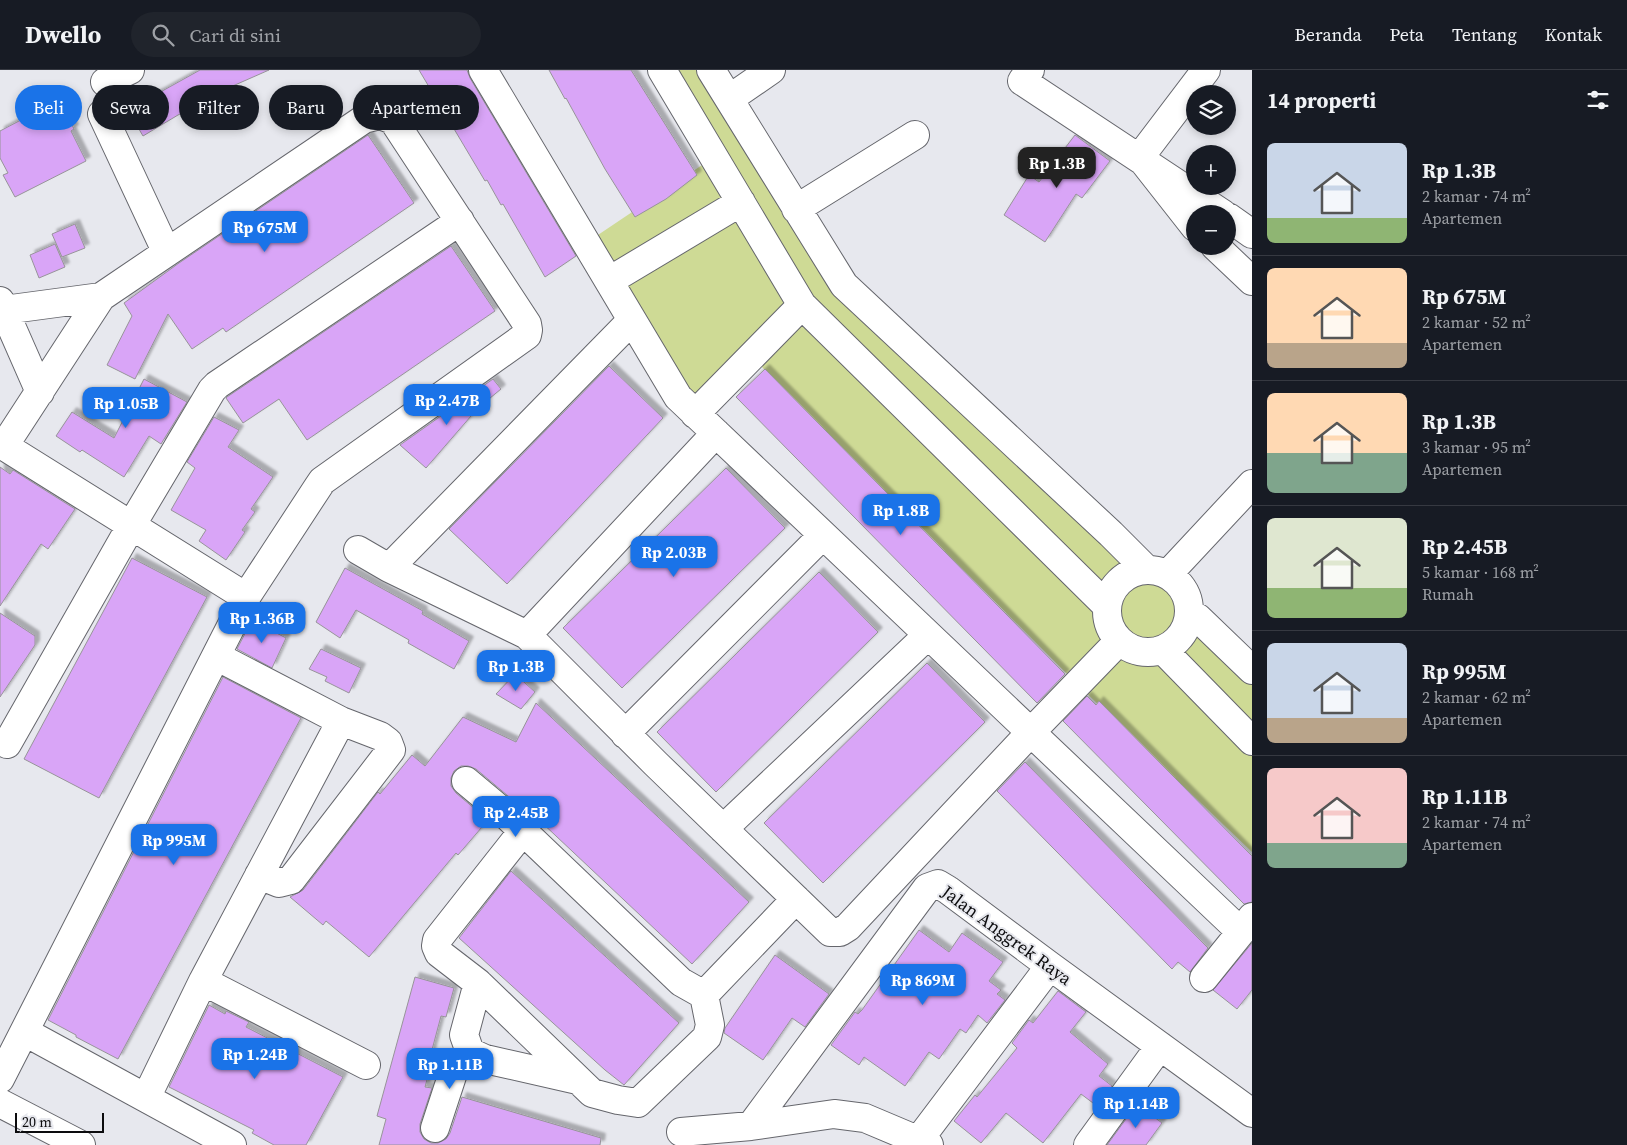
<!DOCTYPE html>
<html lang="id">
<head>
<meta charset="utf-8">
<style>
  :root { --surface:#171b24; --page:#20242c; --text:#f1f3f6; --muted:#9ea1a6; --line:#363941; --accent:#1a73e8 }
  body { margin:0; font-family:"Source Serif 4",serif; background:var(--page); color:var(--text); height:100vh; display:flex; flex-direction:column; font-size:19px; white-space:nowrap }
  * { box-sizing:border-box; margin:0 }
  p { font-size:16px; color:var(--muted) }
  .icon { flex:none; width:28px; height:28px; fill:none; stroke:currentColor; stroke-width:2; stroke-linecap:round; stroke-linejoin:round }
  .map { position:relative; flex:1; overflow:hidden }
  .drawer { display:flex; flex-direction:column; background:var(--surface); width:375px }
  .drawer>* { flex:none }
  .top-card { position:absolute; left:15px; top:15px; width:475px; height:45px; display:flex; gap:10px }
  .tools { position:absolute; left:1186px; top:15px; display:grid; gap:10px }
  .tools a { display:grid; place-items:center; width:50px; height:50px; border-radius:50%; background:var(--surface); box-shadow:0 2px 8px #0003; font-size:25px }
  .scale { position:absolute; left:15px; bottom:12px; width:89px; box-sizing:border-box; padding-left:5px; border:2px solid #0c0c0e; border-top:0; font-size:14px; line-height:18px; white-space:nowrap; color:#0c0c0e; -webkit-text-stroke:4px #e7e8ee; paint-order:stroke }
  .price { position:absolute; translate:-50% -42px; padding:0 11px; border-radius:10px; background:var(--accent); color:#fff; font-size:16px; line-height:32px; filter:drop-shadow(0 1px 2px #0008) }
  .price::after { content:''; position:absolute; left:50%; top:30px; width:15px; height:11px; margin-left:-8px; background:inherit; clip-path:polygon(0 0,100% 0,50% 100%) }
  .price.selected { background:#222; color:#fff }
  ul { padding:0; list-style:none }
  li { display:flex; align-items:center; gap:15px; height:125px; padding:0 15px }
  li+li { border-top:1px solid var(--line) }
  li span { display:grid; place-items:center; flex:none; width:140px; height:100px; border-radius:8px; color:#555 }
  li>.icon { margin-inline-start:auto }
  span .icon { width:60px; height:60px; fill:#fffc; stroke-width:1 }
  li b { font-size:21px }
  h2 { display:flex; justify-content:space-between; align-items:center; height:60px; padding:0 15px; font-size:21px }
  .chip { padding:0 18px; border-radius:22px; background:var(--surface); box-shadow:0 2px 8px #0003; font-size:18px; line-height:45px }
  .chip.selected { background:var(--accent); color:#fff }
  header { display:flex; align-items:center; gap:30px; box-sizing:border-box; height:70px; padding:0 25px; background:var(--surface); border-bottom:1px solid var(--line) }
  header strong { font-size:24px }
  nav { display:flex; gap:28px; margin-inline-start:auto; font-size:18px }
  .search { width:350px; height:45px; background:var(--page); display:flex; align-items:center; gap:12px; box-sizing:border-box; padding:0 18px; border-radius:28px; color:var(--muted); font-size:19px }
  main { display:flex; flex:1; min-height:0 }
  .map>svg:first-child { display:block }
  .green { fill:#ceda95 }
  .building { fill:#d9a5f7; stroke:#979499; filter:url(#shadow) }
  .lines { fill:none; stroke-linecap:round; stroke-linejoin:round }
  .street-casing { stroke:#65666c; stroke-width:30 }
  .street { stroke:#fff; stroke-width:28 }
  .labels { text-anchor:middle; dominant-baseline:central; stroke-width:4; stroke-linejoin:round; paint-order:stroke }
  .street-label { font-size:18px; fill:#0c0c0e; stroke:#e7e8ee }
</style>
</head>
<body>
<header>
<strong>Dwello</strong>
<div class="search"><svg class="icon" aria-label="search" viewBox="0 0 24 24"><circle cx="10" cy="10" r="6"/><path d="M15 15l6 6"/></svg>Cari di sini</div>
<nav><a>Beranda</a><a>Peta</a><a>Tentang</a><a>Kontak</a></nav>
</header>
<main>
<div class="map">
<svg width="1252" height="1075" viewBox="0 0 1252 1075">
  <defs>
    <filter id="shadow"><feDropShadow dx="4.5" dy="-4.5" stdDeviation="1" flood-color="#0004"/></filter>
  </defs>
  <rect width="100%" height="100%" fill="#e7e8ee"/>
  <path class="green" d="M662 0H711L844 215 1168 504 1185 521 1189 543 1252 600V782L1077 614 752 287 695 344 586 173 714 87Z"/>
  <path class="building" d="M200 0H269L210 26 212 30 178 45 143 66 129 42 155 26V25Z
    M419 0H467L470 8 576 186 545 207 503 134 501 135 487 110 485 111Z
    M549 0H631L697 105 666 129 635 147 605 99 566 28 565 29Z
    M59 30 74 59 71 61 86 91 15 127 3 105 8 103 0 88V61Z
    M368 65 414 133 226 262 223 258 192 279 168 244 135 309 107 295 132 246 124 233 179 193Z
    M1075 65 1110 91 1082 128 1076 124 1045 172 1004 145 1029 105 1039 112Z
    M75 154 85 178 62 187 52 164Z
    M55 174 65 197 39 208 30 185Z
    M451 176 495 241 307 370 279 329 243 353 226 328 227 327Z
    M609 296 663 348 507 514 449 459Z
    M765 299 1065 604 1037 633 736 327Z
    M144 309 187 332 161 374 149 366 124 407 82 380 80 382 56 366 72 342 114 368Z
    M493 309 501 319 478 338 426 398 400 375Z
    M214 347 239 360 228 377 273 407 251 439 255 442 242 460 245 462 226 490 199 471 206 460 171 440 195 398 187 392Z
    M0 397 10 404 13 400 75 439 48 479 41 474 0 536Z
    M726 398 785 458 622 618 563 558Z
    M132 488 207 527 99 728 24 689Z
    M345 498 423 541 422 544 469 571 454 599 408 573 409 570 356 540 340 568 316 552Z
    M819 502 878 562 716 722 657 662Z
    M0 543 35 566V575L0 627Z
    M252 550 286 568 272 598 237 579Z
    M321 579 361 598 349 623 325 611 327 607 309 599Z
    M927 593 985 652 823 813 764 753Z
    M515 604 535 622 521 639 496 624Z
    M223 607 301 648 118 989 76 967V965L48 950Z
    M1087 626 1096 635 1099 631 1252 786V832L1244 834 1063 651Z
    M536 633 749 832 692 894 522 734 520 736 476 699 468 696H461L454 701 451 708V716L456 723 488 750 458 785 456 783 369 887 326 851 323 855 290 827 303 820 378 722 380 724 412 685 425 696 463 647 516 672Z
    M1025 692 1208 878 1190 902 1178 892 1172 899 997 721Z
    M511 801 679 953 624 1015 605 1000 459 868Z
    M919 860 949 882 962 863 1003 892 989 911 1001 920 997 924 1005 930 987 953 978 945 966 963 960 959 939 989 929 982 905 1016 864 987 859 995 831 975 855 942 858 944 862 940Z
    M1252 873V920L1237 939 1213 920Z
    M775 885 829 924 805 957 792 948 763 990 724 963 725 958Z
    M415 907 454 918 446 947 441 946 425 1006H428L425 1017 432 1018 420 1054V1062L424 1069 431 1073H438L446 1069 450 1063 462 1027 601 1068 600 1075H379L386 1049 377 1046Z
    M1058 921 1086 942 1070 962 1108 994 1099 1006 1112 1016 1097 1036 1081 1024 1043 1073 1006 1043 981 1073 954 1051 975 1025 977 1027 1017 978 1012 973 1029 950 1033 953Z
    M209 935 225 944 226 941 249 952 246 957 343 1007 306 1075H274L252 1063 254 1060 169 1017Z
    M1137 1034 1162 1053 1146 1075H1107Z"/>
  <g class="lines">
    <g class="street-casing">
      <path id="street" d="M483 0 678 327 1241 862 1252 847
        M662 0 802 235 1107 536
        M711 0 844 215 1111 464 1146 499
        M1030 0 1022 11 1223 144
        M105 12 130 0
        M729 29 771 0
        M102 44 166 181
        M796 139 915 65
        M1228 147 1252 164
        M1195 157 1140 87 1206 0
        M1215 176 1252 211
        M609 211 741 132
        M0 231 40 322
        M4 240 101 227
        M695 344 802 235
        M358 480 389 498 632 250
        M389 498 527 565 656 694 830 862H840L848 857 1031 662 1119 571
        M1107 541a41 41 0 1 1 82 0a41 41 0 1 1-82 0Z
        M1168 504 1252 414
        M1189 543 1198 548 1252 600
        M527 565 716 363
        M1163 580 1252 671
        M216 586 341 651 380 666 388 672 391 680 291 810 279 813 259 805
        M625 664 823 465
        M7 674 131 456 212 320 217 315 460 151
        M466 711 502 741 681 912 704 925 796 829
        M723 759 928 565
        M523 761 437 870 436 876 439 883 478 913 592 1023 618 1030 638 1033 707 967 710 955 704 925
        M1204 908 1241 862
        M203 911 366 995
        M478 913 464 965 470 982 485 989 578 1010
        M25 962 232 1075
        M0 1009 246 527 318 417 322 411 527 265 528 260 527 254 393 50 380 45 364 49 101 227 4 376 246 527
        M146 1028 203 911 341 651
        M0 1033 81 1075
        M751 1056 927 818 938 814 948 820 1050 896 1252 1043
        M435 1058 454 1000 470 982
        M681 1062 751 1056 834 1044 865 1048 929 1075
        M918 1071 1050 896
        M1088 1075 1160 976"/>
    </g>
    <use href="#street" class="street"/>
  </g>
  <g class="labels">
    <g class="street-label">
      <text transform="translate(1007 865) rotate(36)">Jalan Anggrek Raya</text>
    </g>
  </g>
</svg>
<div class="tools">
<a><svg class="icon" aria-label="layers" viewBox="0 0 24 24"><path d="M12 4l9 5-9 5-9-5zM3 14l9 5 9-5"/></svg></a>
<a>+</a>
<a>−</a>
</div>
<div class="scale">20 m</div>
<b class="price selected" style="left:1057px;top:119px">Rp 1.3B</b>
<b class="price" style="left:265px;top:183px">Rp 675M</b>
<b class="price" style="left:447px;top:356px">Rp 2.47B</b>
<b class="price" style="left:126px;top:359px">Rp 1.05B</b>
<b class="price" style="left:901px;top:466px">Rp 1.8B</b>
<b class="price" style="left:674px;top:508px">Rp 2.03B</b>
<b class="price" style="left:262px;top:574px">Rp 1.36B</b>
<b class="price" style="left:516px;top:622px">Rp 1.3B</b>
<b class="price" style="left:516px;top:768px">Rp 2.45B</b>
<b class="price" style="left:174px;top:796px">Rp 995M</b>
<b class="price" style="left:923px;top:936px">Rp 869M</b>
<b class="price" style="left:255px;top:1010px">Rp 1.24B</b>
<b class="price" style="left:450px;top:1020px">Rp 1.11B</b>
<b class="price" style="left:1136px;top:1059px">Rp 1.14B</b>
<div class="top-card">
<a class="chip selected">Beli</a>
<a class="chip">Sewa</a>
<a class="chip">Filter</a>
<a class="chip">Baru</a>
<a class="chip">Apartemen</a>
</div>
</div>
<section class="drawer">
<h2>14 properti<svg class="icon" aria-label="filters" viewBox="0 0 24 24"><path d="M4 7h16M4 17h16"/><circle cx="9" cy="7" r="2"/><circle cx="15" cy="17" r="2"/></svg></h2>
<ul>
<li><span style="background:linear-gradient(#c9d6e8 75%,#8fb573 0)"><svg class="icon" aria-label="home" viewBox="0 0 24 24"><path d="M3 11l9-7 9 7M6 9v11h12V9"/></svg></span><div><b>Rp 1.3B</b><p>2 kamar · 74 m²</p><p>Apartemen</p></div></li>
<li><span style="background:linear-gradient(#ffd9b3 75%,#b9a48a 0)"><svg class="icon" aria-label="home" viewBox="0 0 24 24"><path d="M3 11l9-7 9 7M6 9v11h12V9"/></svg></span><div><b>Rp 675M</b><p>2 kamar · 52 m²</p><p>Apartemen</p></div></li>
<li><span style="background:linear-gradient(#ffd9b3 60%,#7fa58c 0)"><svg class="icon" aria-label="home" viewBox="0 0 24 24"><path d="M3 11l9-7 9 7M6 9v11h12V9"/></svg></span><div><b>Rp 1.3B</b><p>3 kamar · 95 m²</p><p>Apartemen</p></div></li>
<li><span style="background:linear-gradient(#dfe7d0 70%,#8fb573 0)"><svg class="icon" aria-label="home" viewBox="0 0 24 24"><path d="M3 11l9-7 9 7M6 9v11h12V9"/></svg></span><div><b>Rp 2.45B</b><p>5 kamar · 168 m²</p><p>Rumah</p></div></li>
<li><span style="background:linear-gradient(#c9d6e8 75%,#b9a48a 0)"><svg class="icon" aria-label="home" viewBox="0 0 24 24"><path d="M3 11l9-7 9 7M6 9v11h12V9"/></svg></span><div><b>Rp 995M</b><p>2 kamar · 62 m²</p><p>Apartemen</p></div></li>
<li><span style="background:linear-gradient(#f6c9c9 75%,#7fa58c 0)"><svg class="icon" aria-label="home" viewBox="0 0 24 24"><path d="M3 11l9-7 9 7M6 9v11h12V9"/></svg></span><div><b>Rp 1.11B</b><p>2 kamar · 74 m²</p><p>Apartemen</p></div></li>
</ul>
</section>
</main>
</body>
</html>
